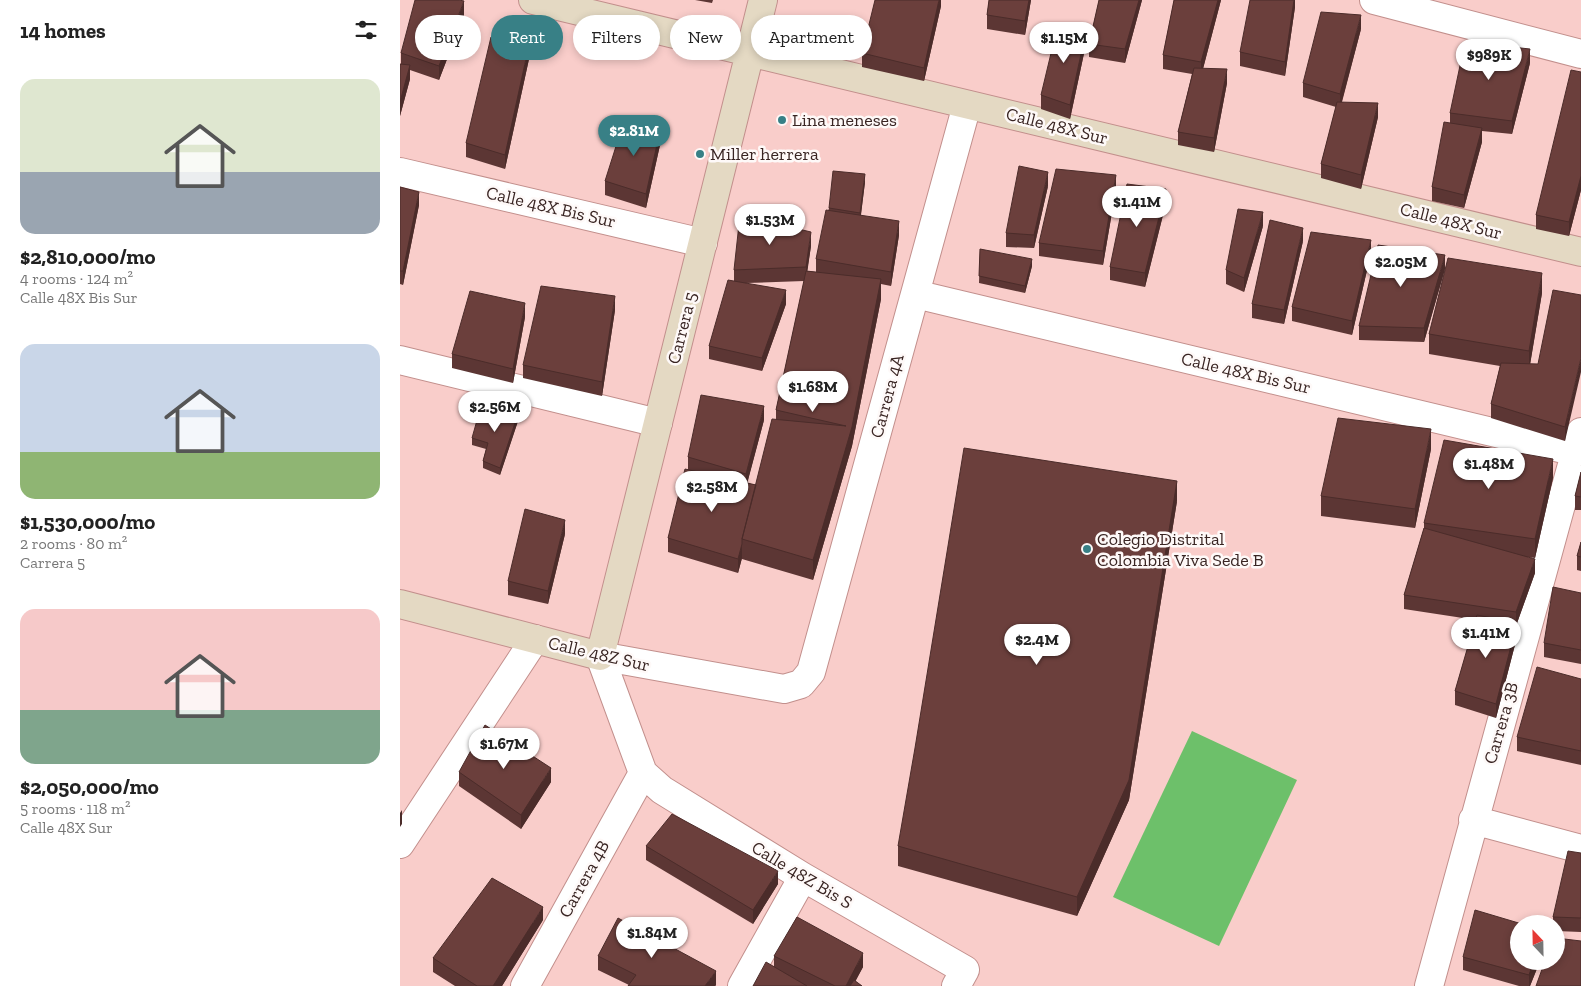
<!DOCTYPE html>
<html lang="en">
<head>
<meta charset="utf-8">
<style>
  :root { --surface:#fff; --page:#f2f2f2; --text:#222; --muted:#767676; --accent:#388086 }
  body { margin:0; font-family:"Zilla Slab",serif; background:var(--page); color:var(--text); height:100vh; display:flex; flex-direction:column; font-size:19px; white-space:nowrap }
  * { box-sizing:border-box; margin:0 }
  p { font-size:16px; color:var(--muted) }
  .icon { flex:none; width:28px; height:28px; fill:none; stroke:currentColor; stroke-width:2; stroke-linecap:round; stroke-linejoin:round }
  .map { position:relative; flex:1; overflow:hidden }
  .panel { display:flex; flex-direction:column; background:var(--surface); width:400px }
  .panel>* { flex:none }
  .hud { position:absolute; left:15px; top:15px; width:475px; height:45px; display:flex; gap:10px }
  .needle { width:32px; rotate:338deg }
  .controls { position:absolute; left:1110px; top:915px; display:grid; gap:10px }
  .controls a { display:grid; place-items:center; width:55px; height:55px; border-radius:50%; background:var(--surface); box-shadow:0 2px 8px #0003; font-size:25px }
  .price { position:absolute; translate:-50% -42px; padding:0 11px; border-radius:18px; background:#fff; color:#222; font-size:16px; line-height:32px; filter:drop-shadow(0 1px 2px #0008) }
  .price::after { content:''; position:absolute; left:50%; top:30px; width:15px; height:11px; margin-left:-8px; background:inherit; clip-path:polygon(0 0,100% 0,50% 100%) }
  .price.current { background:var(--accent); color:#fff }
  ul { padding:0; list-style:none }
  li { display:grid; align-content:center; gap:10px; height:265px; padding:0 20px }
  li span { display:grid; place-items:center; height:155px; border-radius:15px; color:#555 }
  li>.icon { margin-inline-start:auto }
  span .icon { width:90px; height:90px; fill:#fffc; stroke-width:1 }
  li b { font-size:21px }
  h2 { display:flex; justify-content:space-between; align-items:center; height:60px; padding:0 20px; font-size:21px }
  .chip { padding:0 18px; border-radius:22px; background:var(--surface); box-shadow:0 2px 8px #0003; font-size:18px; line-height:45px }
  .chip.current { background:var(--accent); color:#fff }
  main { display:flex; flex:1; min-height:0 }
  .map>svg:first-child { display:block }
  .garden { fill:#6dc06a }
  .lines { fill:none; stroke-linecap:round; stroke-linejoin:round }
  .street-casing { stroke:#c28f8c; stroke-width:30 }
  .secondary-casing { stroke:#c28f8c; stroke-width:30 }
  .street { stroke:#fff; stroke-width:28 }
  .secondary { stroke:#e4d9c3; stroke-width:28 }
  .wall { fill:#5c3634 }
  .shaded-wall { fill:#4b2c2a }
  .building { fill:#6b3f3c; stroke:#4b2c2a }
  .poi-dot { fill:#388086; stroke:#fef9f8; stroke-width:2 }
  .labels { text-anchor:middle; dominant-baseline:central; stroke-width:5; stroke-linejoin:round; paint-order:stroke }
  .poi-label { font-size:18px; fill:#392523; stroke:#fef9f8; text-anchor:start }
  .street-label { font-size:18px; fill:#392523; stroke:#fef9f8 }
</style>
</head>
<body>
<main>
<section class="panel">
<h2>14 homes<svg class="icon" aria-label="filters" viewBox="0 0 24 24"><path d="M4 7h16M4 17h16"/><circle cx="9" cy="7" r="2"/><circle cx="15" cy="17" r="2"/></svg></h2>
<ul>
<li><span style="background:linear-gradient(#dfe7d0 60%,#9aa5b1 0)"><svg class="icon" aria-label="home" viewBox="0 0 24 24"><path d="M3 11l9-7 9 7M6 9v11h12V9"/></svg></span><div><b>$2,810,000/mo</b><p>4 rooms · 124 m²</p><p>Calle 48X Bis Sur</p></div></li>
<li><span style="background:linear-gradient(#c9d6e8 70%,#8fb573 0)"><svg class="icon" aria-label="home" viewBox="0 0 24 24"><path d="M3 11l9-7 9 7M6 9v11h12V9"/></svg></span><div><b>$1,530,000/mo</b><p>2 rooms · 80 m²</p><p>Carrera 5</p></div></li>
<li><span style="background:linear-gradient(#f6c9c9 65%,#7fa58c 0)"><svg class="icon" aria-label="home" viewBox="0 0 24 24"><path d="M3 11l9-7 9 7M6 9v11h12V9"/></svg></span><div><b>$2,050,000/mo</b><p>5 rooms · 118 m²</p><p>Calle 48X Sur</p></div></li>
</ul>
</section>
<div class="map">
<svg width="1181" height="986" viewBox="0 0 1181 986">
  <rect width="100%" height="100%" fill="#f9cdca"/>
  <path class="garden" d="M792 731 897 780 819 946 713 897Z"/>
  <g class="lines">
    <g class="street-casing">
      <path id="street" d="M974 0 1181 54
        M0 172 303 243
        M515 294 1176 452
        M0 360 258 423
        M200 656 384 689 401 684 411 672 567 105
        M200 656 243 773 262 790 403 877 565 970 556 986
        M1073 820 1181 849
        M0 844 135 639
        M125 986 243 773
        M342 986 403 877
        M1029 986 1181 432"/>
    </g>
    <g class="secondary-casing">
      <path id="secondary" d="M133 0 1181 252
        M0 604 200 656 363 0"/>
    </g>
    <use href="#street" class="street"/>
    <use href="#secondary" class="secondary"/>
  </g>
  <path class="wall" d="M295 0H313L312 3Z
    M541 0V6L524 81 462 67V53Z
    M589 0H631L625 35 587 29V15Z
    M699 0H742L725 63 689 57V44Z
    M774 0H821L803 69 827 83 814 152 778 145V132L792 74 763 69V55Z
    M895 0V7L885 76 840 66V52Z
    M64 15 39 80 10 70V79L0 116V64H1V53Z
    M961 29 942 102 978 117 961 189 921 178V164L936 107 903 97V83Z
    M686 44 670 119 641 109V95Z
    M129 59 105 169 66 157V143Z
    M1130 63 1112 134 1082 131V142L1064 208 1032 201V187L1050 123V113Z
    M1181 72V190L1169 236 1136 229V215Z
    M260 145 246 208 205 195V181Z
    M465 182 461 215 499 235 491 286 481 284V299L452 446 413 580 342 559V558L338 573 268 552V538L288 470V457L364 420 347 483 356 485 376 419V410L404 281 346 283 386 304 362 371 309 359V346L334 281V270L411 246 407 271 416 272V259L429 208Z
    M648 186 634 248 606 247V233Z
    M0 187 19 205 3 285 0 284Z
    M716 189 703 265 639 256V243Z
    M766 203 745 287 710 280V267Z
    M863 226 844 292 826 284V270Z
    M903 241 884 324 852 318V304Z
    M580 249 632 266 625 293 579 283Z
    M971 253 952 335 892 321V307Z
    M1045 269 1024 342 959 340V326Z
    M1142 293 1130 364H1138L1181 295 1165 441 1091 418V404L1100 366 1029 354V334Z
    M215 310 202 396 123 378V365Z
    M125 317 113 383 52 368V354Z
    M118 421 100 475 83 468V461L86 449 72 445V438Z
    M1031 449 1015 528 921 516V496Z
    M1181 472V510H1175V496Z
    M1153 478 1135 558 1127 557 1135 573 1117 623V637L1096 718 1055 705V691L1076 620 1004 609V595L1024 528V523Z
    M777 501 729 800 677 916 498 866V846Z
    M165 534 148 604 108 595V581Z
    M1181 542V571L1177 570V556Z
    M1181 593V664L1144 657V643Z
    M1181 679V765L1117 751V737Z
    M59 772 151 782 121 829 59 786Z
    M246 846 378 884 353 924 246 860Z
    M1181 853V932L1156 931V924H1153V917Z
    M143 920 102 986H55L33 972V958Z
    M198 956 316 985 315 986H228L229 985 198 970Z
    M374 956 463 967 455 981 462 986H353L374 966Z
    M1063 957 1140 961 1130 986H1119L1063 970Z"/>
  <path class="shaded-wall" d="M539 0H541V6L524 81V68Z
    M629 0H631L625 35V21Z
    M739 0H742L725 63V49Z
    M818 0H821L801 76V62Z
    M894 0H895V7L885 76V62Z
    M64 1V15L39 80V66Z
    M961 15V29L940 108V94Z
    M686 31V44L670 119V105Z
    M129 45V59L105 169V155Z
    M1130 49V63L1112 134V121Z
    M10 65V79L0 116V102Z
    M827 69V83L814 152V138Z
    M978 103V117L961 189V175Z
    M1082 128V142L1064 208V195Z
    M260 131V145L246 208V194Z
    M648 172V186L634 248V235Z
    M465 174V182L460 221V213Z
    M716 175V189L703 265V251Z
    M1181 176V190L1169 236V222Z
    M766 189V203L745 287V273Z
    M19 192V205L3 285V271Z
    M863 212V226L844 292V278Z
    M499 221V235L491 286V272Z
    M903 228V241L884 324V310Z
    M411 232V246L406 281V267Z
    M971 240V253L952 335V321Z
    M1045 255V269L1024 342V328Z
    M632 259V266L625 293V286Z
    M1142 273V293L1129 371V351Z
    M481 279V299L452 446 413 580V560Z
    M386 290V304L362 371V358Z
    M215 296V310L202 396V382Z
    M125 303V317L113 383V369Z
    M1181 358V372L1165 441V427Z
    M364 406V420L346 488V474Z
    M118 414V421L100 475V468Z
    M1031 429V449L1015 528V509Z
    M1153 459V478L1135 558V539Z
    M777 481V501L729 800 677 916V897Z
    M165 520V534L148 604V591Z
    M342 544V558L338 573V559Z
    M1135 559V573L1116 626V612Z
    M1117 623V637L1096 718V704Z
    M151 768V782L121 829V815Z
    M2 810V824L0 827V813Z
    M378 871V884L353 924V910Z
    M143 907V920L102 986H93Z
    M463 953V967L453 986H446Z
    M1134 961H1140L1130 986H1129V975Z
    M316 971V985L315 986H305Z"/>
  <path class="building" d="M15 0H59L64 1 39 66 1 53Z
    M475 0H539L524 68 462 53Z
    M589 0H629L625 21 587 15Z
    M699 0H739L725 49 689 44Z
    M774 0H818L801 62 763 55Z
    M850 0H894L885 62 840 52Z
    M921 12 961 15 940 94 903 83Z
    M658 24 686 31 670 105 641 95Z
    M91 37 129 45 105 155 66 143Z
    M1065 42 1130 49 1112 121 1050 113Z
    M0 64 10 65 0 102Z
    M794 68 827 69 814 138 778 132Z
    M1171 70 1181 72V176L1169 222 1136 215Z
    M937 102 978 103 961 175 921 164Z
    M224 121 260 131 246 194 205 181Z
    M1044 122 1082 128 1064 195 1032 187Z
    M619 166 648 172 634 235 606 233Z
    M656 169 716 175 703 251 639 243Z
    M433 171 465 174 460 213 429 208Z
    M727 184 766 189 745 273 710 267Z
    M0 187 19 192 3 271H0Z
    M838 209 863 212 844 278 826 270Z
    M426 210 499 221 491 272 416 259Z
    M340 215 411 232 406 267 334 270Z
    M870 220 903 228 884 310 852 304Z
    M911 232 971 240 952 321 892 307Z
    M978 245 1045 255 1024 328 959 326Z
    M580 249 632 259 625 286 579 276Z
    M1048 258 1142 273 1129 351 1029 334Z
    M406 271 481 279 452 427 413 560 342 539 372 419 446 426 376 410Z
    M328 280 386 290 362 358 309 346Z
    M141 286 215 296 202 382 123 365Z
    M1153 290 1181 295V358L1165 427 1091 404 1101 363 1138 364Z
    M70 291 125 303 113 369 52 354Z
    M301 395 364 406 346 474 288 457Z
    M81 406 118 414 100 468 83 461 88 443 72 438Z
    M938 418 1031 429 1015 509 921 496Z
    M1044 440 1153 459 1135 539 1024 523Z
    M564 448 777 481 729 780 677 897 498 846 515 748Z
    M285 469 356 485 342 539V544L338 559 268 538Z
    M1181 472V497L1175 496Z
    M125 509 165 520 148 591 108 581Z
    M1024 528 1135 559 1116 612 1004 595Z
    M1181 542V557L1177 556Z
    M1153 587 1181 593V650L1144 643Z
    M1077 615 1117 623 1096 704 1055 691Z
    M1137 667 1181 679V751L1117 737Z
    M85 725 151 768 121 815 59 772Z
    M272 814 378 871 353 910 246 846Z
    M1168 851 1181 853V918L1153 917Z
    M92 878 143 907 93 986H77L33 958Z
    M1075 910 1122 924H1119V961H1134L1129 975 1063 957Z
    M397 917 463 953 446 986H435L374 956Z
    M218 918 316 971 305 986H228L236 975 198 956Z
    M1156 938 1181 941V986H1136L1145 961H1156Z
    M366 962 407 986H353Z
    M454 980 462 986H450Z"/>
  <g class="poi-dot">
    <circle cx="382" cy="120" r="5"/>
    <circle cx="300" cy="154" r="5"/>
    <circle cx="687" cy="549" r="5"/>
  </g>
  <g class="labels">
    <g class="poi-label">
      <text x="392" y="120">Lina meneses</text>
      <text x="310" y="154">Miller herrera</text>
      <text x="697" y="539">Colegio Distrital<tspan x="697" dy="21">Colombia Viva Sede B</tspan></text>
    </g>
    <g class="street-label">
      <text transform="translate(657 126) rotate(14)">Calle 48X Sur</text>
      <text transform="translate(151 207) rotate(13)">Calle 48X Bis Sur</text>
      <text transform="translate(1051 221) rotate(14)">Calle 48X Sur</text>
      <text transform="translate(282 328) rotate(-76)">Carrera 5</text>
      <text transform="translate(846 373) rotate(13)">Calle 48X Bis Sur</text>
      <text transform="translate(487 396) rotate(-75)">Carrera 4A</text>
      <text transform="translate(199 654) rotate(13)">Calle 48Z Sur</text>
      <text transform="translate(1101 723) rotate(-74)">Carrera 3B</text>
      <text transform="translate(402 875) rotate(31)">Calle 48Z Bis S</text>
      <text transform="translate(184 879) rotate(-61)">Carrera 4B</text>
    </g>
  </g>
</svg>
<div class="controls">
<a><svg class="needle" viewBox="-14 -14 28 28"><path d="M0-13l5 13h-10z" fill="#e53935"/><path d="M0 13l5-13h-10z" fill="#767676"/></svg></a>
</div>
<b class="price" style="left:664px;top:64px">$1.15M</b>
<b class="price" style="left:1089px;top:81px">$989K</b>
<b class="price current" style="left:234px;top:157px">$2.81M</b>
<b class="price" style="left:737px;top:228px">$1.41M</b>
<b class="price" style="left:370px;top:246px">$1.53M</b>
<b class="price" style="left:1001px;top:288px">$2.05M</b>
<b class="price" style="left:413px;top:413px">$1.68M</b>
<b class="price" style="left:95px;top:433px">$2.56M</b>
<b class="price" style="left:1089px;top:490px">$1.48M</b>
<b class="price" style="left:312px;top:513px">$2.58M</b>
<b class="price" style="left:1086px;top:659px">$1.41M</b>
<b class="price" style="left:637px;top:666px">$2.4M</b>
<b class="price" style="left:104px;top:770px">$1.67M</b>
<b class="price" style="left:252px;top:959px">$1.84M</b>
<div class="hud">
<a class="chip">Buy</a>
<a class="chip current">Rent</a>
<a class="chip">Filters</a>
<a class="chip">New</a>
<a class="chip">Apartment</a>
</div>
</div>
</main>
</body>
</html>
